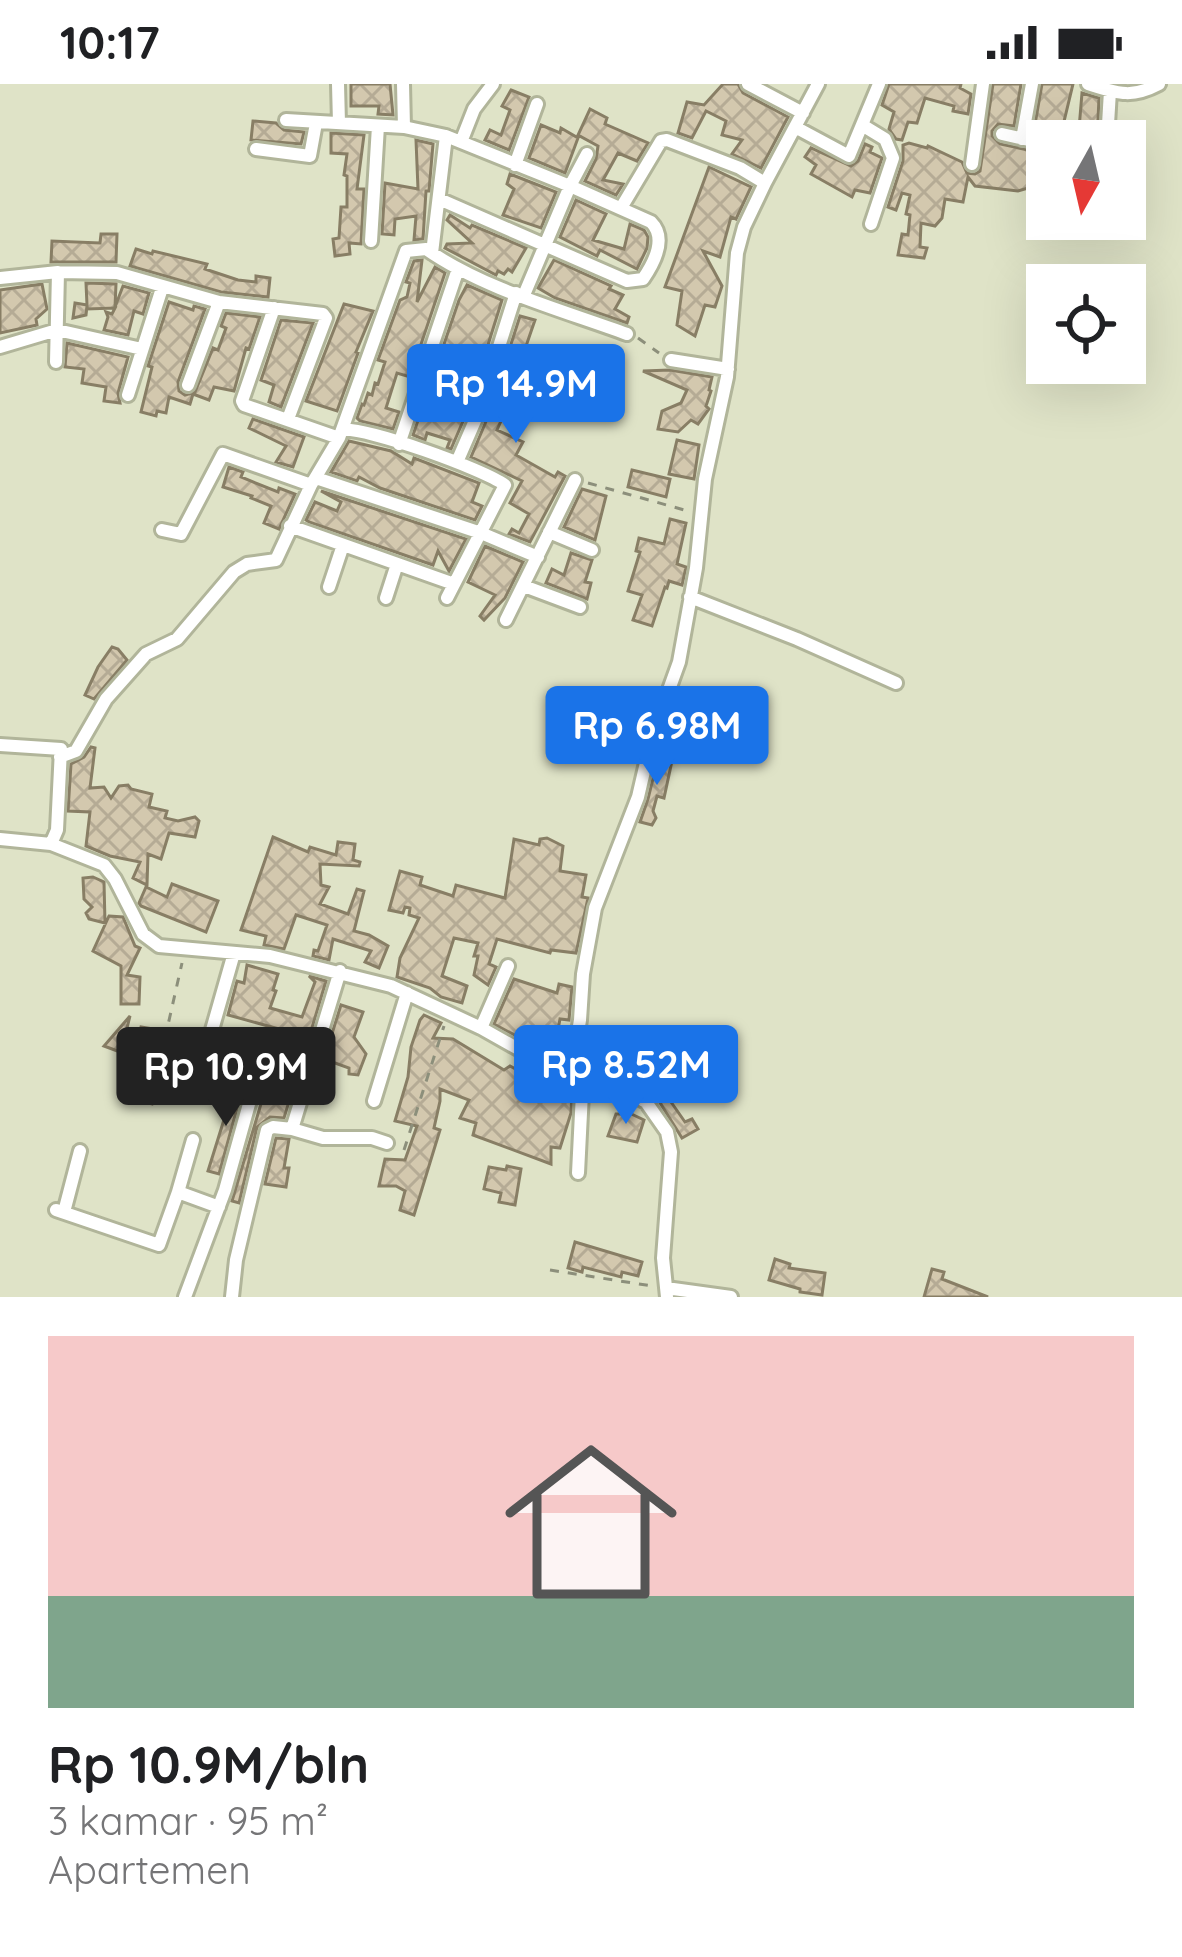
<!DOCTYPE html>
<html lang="id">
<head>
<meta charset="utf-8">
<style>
  :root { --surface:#fff; --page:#f2f2f2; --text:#202124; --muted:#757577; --line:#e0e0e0; --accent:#1a73e8 }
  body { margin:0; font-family:Quicksand,sans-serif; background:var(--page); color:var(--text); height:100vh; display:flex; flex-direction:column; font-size:45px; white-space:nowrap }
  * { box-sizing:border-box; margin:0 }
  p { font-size:39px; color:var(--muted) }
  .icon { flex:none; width:66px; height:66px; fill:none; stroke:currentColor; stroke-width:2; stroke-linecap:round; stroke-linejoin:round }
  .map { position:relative; height:1213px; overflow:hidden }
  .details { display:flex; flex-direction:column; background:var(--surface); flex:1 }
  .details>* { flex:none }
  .needle { width:78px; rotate:188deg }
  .fabs { position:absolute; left:1026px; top:36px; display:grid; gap:24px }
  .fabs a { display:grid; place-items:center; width:120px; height:120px; border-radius:0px; background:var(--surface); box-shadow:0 12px 48px #0002; font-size:60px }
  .price { position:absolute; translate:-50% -102px; padding:0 27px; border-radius:12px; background:var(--accent); color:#fff; font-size:39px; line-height:78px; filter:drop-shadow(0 3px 6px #0008) }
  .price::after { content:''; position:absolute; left:50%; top:72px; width:36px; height:27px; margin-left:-18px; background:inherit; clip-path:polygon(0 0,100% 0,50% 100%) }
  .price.current { background:#222; color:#fff }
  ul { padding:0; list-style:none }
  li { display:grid; align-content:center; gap:24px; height:636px; padding:0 48px }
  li+li { border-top:3px solid var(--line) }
  li span { display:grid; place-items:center; height:372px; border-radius:0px; color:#555 }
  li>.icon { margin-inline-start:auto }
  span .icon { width:216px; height:216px; fill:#fffc; stroke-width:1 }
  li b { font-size:51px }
  .status { display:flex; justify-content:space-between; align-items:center; height:84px; padding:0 60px; background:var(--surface); direction:ltr }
  .status svg { height:33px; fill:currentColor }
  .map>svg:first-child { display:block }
  .building { fill:url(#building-cross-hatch); stroke:#887e65; stroke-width:3 }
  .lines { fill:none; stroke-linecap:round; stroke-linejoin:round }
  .street-casing { stroke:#b1b59a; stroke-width:18 }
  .path { stroke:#8c8f7b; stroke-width:3; stroke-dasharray:9 9; stroke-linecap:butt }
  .street { stroke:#fff; stroke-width:12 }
</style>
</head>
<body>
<div class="status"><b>10:17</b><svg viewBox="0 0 49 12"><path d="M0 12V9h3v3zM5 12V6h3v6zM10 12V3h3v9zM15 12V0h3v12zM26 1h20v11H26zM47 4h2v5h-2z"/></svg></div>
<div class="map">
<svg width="1182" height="1213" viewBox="0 0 1182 1213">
  <defs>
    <pattern id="building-cross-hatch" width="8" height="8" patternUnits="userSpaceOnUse" patternTransform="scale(3)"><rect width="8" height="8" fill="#d3c8ae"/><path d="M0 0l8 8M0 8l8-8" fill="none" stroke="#b5ab95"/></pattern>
  </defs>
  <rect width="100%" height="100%" fill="#dfe3c7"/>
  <path class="building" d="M351 0H390L393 31 378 30 379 22H351Z
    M723 0H738L743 9 788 33 761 84 732 70 742 56 722 51 726 37 706 27 692 54 678 49 687 18 704 21Z
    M889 0H961L960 4 971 10 968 30 953 27 954 22 925 14 917 39 908 38 902 56 896 55 889 45 894 28 882 21Z
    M993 0H1021L1014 42 998 40 992 47V52L1000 60 1047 70V109L1040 110 1028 104 1018 107 975 102 968 93 963 118 945 115 942 134 935 142 921 139 920 163 927 164 924 174 898 171 902 150 908 151 910 131 906 130 910 111 902 109 896 126 888 123 903 77V61L909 59 927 64 928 62 962 78 967 89 975 90 980 87Z
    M1042 0H1073L1060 54 1034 46Z
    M511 6 529 13 509 66 485 56 490 46 501 51 510 26 502 22Z
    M1082 9 1099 14 1097 57H1078Z
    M590 25 607 34 605 40 648 59 637 77 618 69 603 96 623 100 616 111 585 97 596 75 598 62 578 51Z
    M253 37 276 39 284 46 304 48 301 60 251 56Z
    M541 41 560 49 561 44 578 54 565 89 529 74Z
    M331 49 364 51 357 105H364L361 160 349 159 350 170 335 172 333 155 339 154 341 123H347V92L344 91 347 70 331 69Z
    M416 56 433 60 429 107H426L423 155 414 156 416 132 395 135 394 151 382 150 385 99 418 105Z
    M865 60 872 63 870 68 882 74 870 109 855 106 852 113 811 90 816 81 805 73 811 64 851 82 858 77Z
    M709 83 751 103 736 135 731 133 720 173 703 167 722 202 715 223 705 221 695 252 677 241 682 207 665 203Z
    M510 90 556 108 541 144 503 131 514 105 507 100Z
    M576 116 606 130 593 156 624 165 630 140 644 146 648 153 647 164 637 185 600 166 597 172 560 153Z
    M450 131 470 144 472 141 526 164 512 188 508 185 504 190 498 187 496 191 445 164 447 160 472 159 447 136Z
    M101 150H117L116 178H51L52 157 100 159Z
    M136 165 152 170 153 167 207 180 205 185 238 196 256 198V192L270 194 268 213 221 208 130 182Z
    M422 176 417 218 435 183 445 189 410 293 397 289 386 324 399 328 393 345 360 337 357 334 362 320 364 321 368 309 372 311 375 299 378 300 385 278 378 276 400 216 407 213 410 199 406 198 414 177Z
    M554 176 611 202 609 205 623 211 615 225 629 233 627 239 555 214 538 204Z
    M86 199 116 200 115 223 123 202 149 209 143 230 134 227 128 251 104 246 108 233 106 228 112 230 115 224 87 225V222L86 231 73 234 75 219 87 221Z
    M42 200 47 225 36 235 37 241 0 249V206Z
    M467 201 502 216 467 328 451 365 447 364 450 356 427 349 425 356 413 351 459 216Z
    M169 218 193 226 194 222 205 225 178 298 179 307 185 311 195 308 213 264 218 266 226 244 221 242 226 229 260 233 249 265 246 264 234 307 214 303 209 316 193 310 190 320 169 313 166 329 157 327 156 332 141 328 152 283 148 282Z
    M344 220 373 227 356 268 358 269 337 327 306 317Z
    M520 232 535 236 525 265 520 263 509 302 518 305 511 330 505 328 497 346 523 358 516 371 555 393 558 388 565 392 530 458 509 450 512 445 519 449 529 430 510 419 522 397 471 373 487 335Z
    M281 236 313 239 281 323 269 318 274 301 261 296Z
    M67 259 128 273 118 309 120 319 104 317 106 303 82 299 84 285 65 283Z
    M670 286 712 293 709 306 711 307 706 322 709 325 698 340 691 336 678 348 658 345 662 327 681 319 687 306 643 287Z
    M253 335 304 353 293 383 276 378 286 362 249 344Z
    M677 356 699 361 694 395 669 390Z
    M349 357 391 367 412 380 414 374 479 399 472 418 482 422 475 436 380 404 359 393 357 397 331 388Z
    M229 383 243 388 241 393 278 408 279 404 295 410 279 445 264 439 271 422 251 414 252 412 223 403Z
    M632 386 670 395 666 413 628 403Z
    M582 405 606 412 595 456 564 443Z
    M321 407 466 455 449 487 438 467 433 481 309 438 306 436 315 418 337 427 341 418Z
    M670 435 686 439 677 480 686 483 682 501 669 497 667 504 665 503 652 542 633 536 642 511 628 507 640 468 636 467 639 454 664 460Z
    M485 462 523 478 505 514 484 536 480 532 495 511 468 498Z
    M571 469 592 476 585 498 591 499 587 515 546 499 552 485 564 491Z
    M112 563 118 565 127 576 94 615 85 611 98 583Z
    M91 663 95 664 90 704 104 703 111 714 119 702 128 701 131 705 152 710 149 723 167 727 165 734 178 737 195 733 199 737 195 753 169 749 161 775 148 770 147 801 133 794 140 778 110 772 86 762 90 728 68 727 71 680 84 673Z
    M659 670 672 677 664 714 657 712 653 727 656 734 652 741 640 738 648 715Z
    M273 753 308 768 310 763 336 771 338 758 355 760 353 776 360 778 359 782 320 780 321 801 329 803 320 820 348 830 357 805 364 807 354 847 369 851 388 862 379 884 365 878 371 867 333 855 329 876 313 872 314 866 318 867 327 841 296 831 284 865 264 861 266 852 241 846Z
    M547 754 563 762 560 787 586 791 582 813 588 814 576 869 551 866 550 869 497 855 489 880 496 883 488 901 474 891 478 872H474L478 859 454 854 442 892 467 902 462 919 441 913 430 904 397 893 400 874 419 834 409 831 410 824 405 823 403 829 389 826 400 787 422 793 420 801 453 812 456 801 505 814 514 755 539 761 540 755Z
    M93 793 104 798 105 839 89 835 86 829 92 823 84 815 83 794Z
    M172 800 218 817 206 848 141 822 139 819 146 803 167 813Z
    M109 832 123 833 135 862 140 864 127 891 140 893 139 920H121V882L93 867Z
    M247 881 278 890 273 906 276 907 270 924 302 933 315 898 309 892 326 897 308 957 295 953 297 950 228 931 237 897 244 899Z
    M514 895 557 909 559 900 572 903 569 936 560 935 556 956 566 958 563 972 533 961 494 940Z
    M341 921 363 928 354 953 366 970 358 991 349 990V984L324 975Z
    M424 931 441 939 433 954 453 955 504 986 510 982 519 987 517 990 557 1009 558 1000 552 998 553 991 563 994 562 999 566 1005 572 1006 571 1029 560 1064 551 1063V1080L473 1051 476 1039 460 1034 469 1016 440 1005V1017L434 1044 440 1046 414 1131 400 1126 405 1107 396 1102H379L385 1075 405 1076 417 1042 395 1037 408 993 411 963 420 936Z
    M130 932 127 944 140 947 141 943 159 946 153 962 123 955 120 968 104 962Z
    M128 986 158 994 152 1020 122 1012Z
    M638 989 655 1000 657 998 685 1038 692 1035 698 1045 682 1054 652 1006 651 1009 631 998Z
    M269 993 295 998 284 1034 270 1033 257 1043 239 1119 232 1117Z
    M237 994 244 999 219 1090 208 1087Z
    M623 1026 644 1036 637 1058 608 1052 616 1030H622Z
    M276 1054 289 1055 284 1084H289L286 1103 265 1100Z
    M507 1082 521 1085 515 1121 499 1118 501 1109 484 1105 489 1083 506 1086Z
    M575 1158 642 1178 638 1192 622 1188 621 1193 583 1183 582 1188 568 1184Z
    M775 1175 790 1180 789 1184 825 1189 822 1211 800 1208V1205L769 1196Z
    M932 1185 944 1188 942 1195 988 1213H924Z"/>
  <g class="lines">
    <g class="street-casing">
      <path id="street" d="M338 0 339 39
        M403 0 404 43
        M748 0 803 29
        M1088 0C1117 9 1131 15 1159 0
        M286 36 404 43 446 52 570 102 524 211
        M862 41 885 55 893 74 871 140
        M795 43 849 72 879 0
        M1002 50 1047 60
        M1022 55 1032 0
        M1107 57 1110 7
        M461 58 474 25 493 0
        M256 65 310 72 316 39
        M972 80 983 0
        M515 81 537 20
        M439 115 627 197 643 195C654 179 667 154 651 138L570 102 587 70
        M621 124 661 57 667 56 740 84 765 99
        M371 157 378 42
        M432 169 446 52
        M0 194 58 188 117 189 219 218 323 230 326 234 288 335
        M274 224 242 317 244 321 339 354
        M0 263 57 246 142 265
        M671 276 728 285
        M56 278 58 188
        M188 301 219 218
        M128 311 162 204
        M342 346C367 343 483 385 505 401L447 514
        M399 360 458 185
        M457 378 477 332 516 209
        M316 394 481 449 538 473
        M290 442 454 500
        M162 446 181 450 223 370 311 401
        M549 448 592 466
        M524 502 580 523
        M329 503 343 461
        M690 513 797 555 896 599
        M386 514 397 480
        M506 536 575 396
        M0 661 61 665 57 746 51 760
        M60 673 76 667 106 615 146 570 177 555 234 488 247 480 276 476 311 401 339 354 406 167 426 165C483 205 562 226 627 250
        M0 755 51 760 104 781 115 795 143 850 159 862 270 872 391 902 481 944 529 971 617 1002 646 1018 667 1048 671 1068 663 1174 667 1213
        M481 944 508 882
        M572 984 580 936 583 890 595 824 638 713 652 653 679 578 696 484 705 395 727 293 737 169 744 143 765 99 818 0
        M196 1002 234 869
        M374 1017 407 909
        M292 1045 323 1054H372L387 1059
        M578 1089 583 989
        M178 1108 193 1056
        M56 1126 159 1161 178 1108 219 1123
        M64 1128 80 1067
        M666 1204 731 1213
        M185 1213 225 1106 266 959 270 957 313 969
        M232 1213 236 1176 267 1046 273 1043 292 1045 340 887"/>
    </g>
    <path class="path" d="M638 254 659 269
      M588 399 688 427
      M162 1009 163 963 182 879
      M404 1066 444 942
      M550 1186 652 1202"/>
    <use href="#street" class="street"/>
  </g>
</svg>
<div class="fabs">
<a><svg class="needle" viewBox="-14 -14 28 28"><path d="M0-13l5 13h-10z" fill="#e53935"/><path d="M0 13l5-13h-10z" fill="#757577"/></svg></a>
<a><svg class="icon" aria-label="locate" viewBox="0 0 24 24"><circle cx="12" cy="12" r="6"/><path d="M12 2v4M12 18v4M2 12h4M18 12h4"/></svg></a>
</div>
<b class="price" style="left:516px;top:362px">Rp 14.9M</b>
<b class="price" style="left:657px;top:704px">Rp 6.98M</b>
<b class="price" style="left:626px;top:1043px">Rp 8.52M</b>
<b class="price current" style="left:226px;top:1045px">Rp 10.9M</b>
</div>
<section class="details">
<ul>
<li><span style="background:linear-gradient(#f6c9c9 70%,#7fa58c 0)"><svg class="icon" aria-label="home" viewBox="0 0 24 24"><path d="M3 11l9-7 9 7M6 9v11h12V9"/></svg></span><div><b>Rp 10.9M/bln</b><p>3 kamar · 95 m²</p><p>Apartemen</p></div></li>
</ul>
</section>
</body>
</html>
